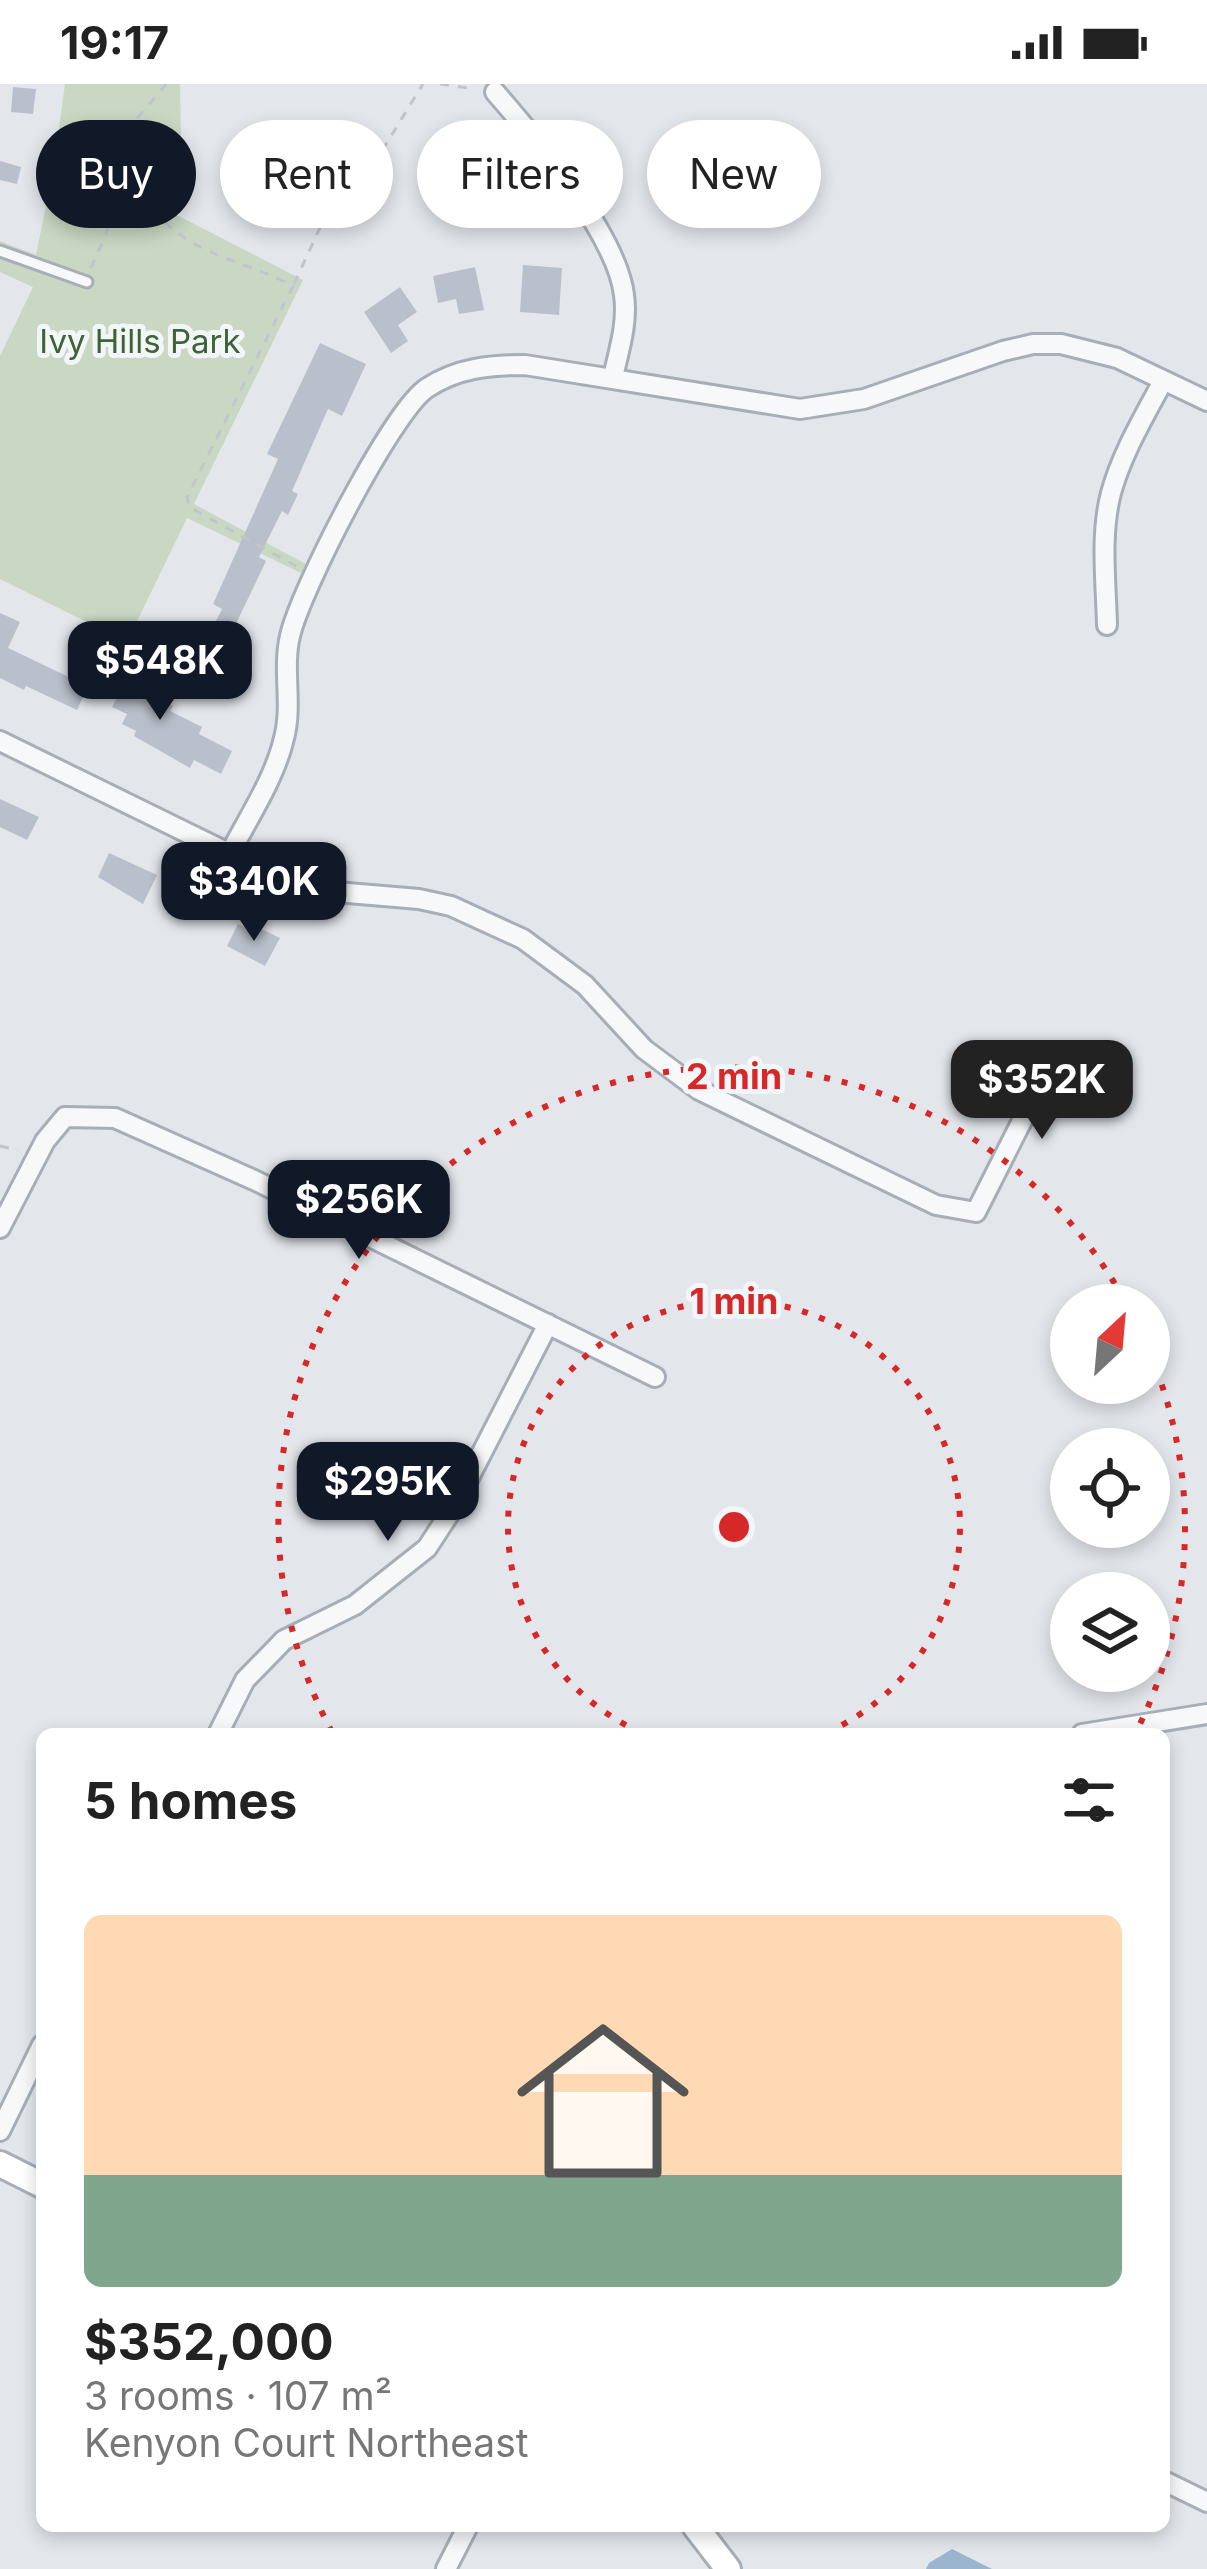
<!DOCTYPE html>
<html lang="en">
<head>
<meta charset="utf-8">
<style>
  :root { --surface:#fff; --page:#f6f6f6; --text:#222; --muted:#767676; --line:#e0e0e0; --accent:#111827 }
  body { margin:0; font-family:Inter,sans-serif; background:var(--page); color:var(--text); height:100vh; display:flex; flex-direction:column; font-size:45px; white-space:nowrap }
  * { box-sizing:border-box; margin:0 }
  p { font-size:39px; color:var(--muted) }
  .icon { flex:none; width:66px; height:66px; fill:none; stroke:currentColor; stroke-width:2; stroke-linecap:round; stroke-linejoin:round }
  .map { position:relative; flex:1; overflow:hidden }
  .side { position:absolute; left:36px; top:1644px; width:1134px; height:804px; display:flex; flex-direction:column; background:var(--surface); border-radius:18px; box-shadow:0 6px 18px #0003 }
  .side>* { flex:none }
  .top-card { position:absolute; left:36px; top:36px; width:1137px; height:108px; display:flex; gap:24px }
  .needle { width:78px; rotate:26deg }
  .controls { position:absolute; left:1050px; top:1200px; display:grid; gap:24px }
  .controls a { display:grid; place-items:center; width:120px; height:120px; border-radius:50%; background:var(--surface); box-shadow:0 6px 18px #0003; font-size:60px }
  .price { position:absolute; translate:-50% -102px; padding:0 27px; border-radius:24px; background:var(--accent); color:#fff; font-size:39px; line-height:78px; filter:drop-shadow(0 3px 6px #0008) }
  .price::after { content:''; position:absolute; left:50%; top:72px; width:36px; height:27px; margin-left:-18px; background:inherit; clip-path:polygon(0 0,100% 0,50% 100%) }
  .price.selected { background:#222; color:#fff }
  ul { padding:0; list-style:none }
  li { display:grid; align-content:center; gap:24px; height:636px; padding:0 48px }
  li+li { border-top:3px solid var(--line) }
  li span { display:grid; place-items:center; height:372px; border-radius:18px; color:#555 }
  li>.icon { margin-inline-start:auto }
  span .icon { width:216px; height:216px; fill:#fffc; stroke-width:1 }
  li b { font-size:51px }
  h2 { display:flex; justify-content:space-between; align-items:center; height:144px; padding:0 48px; font-size:51px }
  .chip { padding:0 42px; border-radius:54px; background:var(--surface); box-shadow:0 6px 18px #0003; font-size:42px; line-height:108px }
  .chip.selected { background:var(--accent); color:#fff }
  .status { display:flex; justify-content:space-between; align-items:center; height:84px; padding:0 60px; background:var(--surface); direction:ltr }
  .status svg { height:33px; fill:currentColor }
  .map>svg:first-child { display:block }
  .green { fill:#c9d7c3 }
  .water { fill:#9bb5cf }
  .building { fill:#bac0cb }
  .lines { fill:none; stroke-linecap:round; stroke-linejoin:round }
  .lane-casing { stroke:#a7aeb7; stroke-width:15 }
  .street-casing { stroke:#a7aeb7; stroke-width:24 }
  .secondary-casing { stroke:#a7aeb7; stroke-width:30 }
  .path { stroke:#c1c5cb; stroke-width:3; stroke-dasharray:9 9; stroke-linecap:butt }
  .lane { stroke:#f6f8fa; stroke-width:9 }
  .street { stroke:#f6f8fa; stroke-width:18 }
  .secondary { stroke:#fff; stroke-width:24 }
  .ring { fill:none; stroke:#d62828; stroke-width:6; stroke-dasharray:6 12 }
  .labels { text-anchor:middle; dominant-baseline:central; stroke-width:10; stroke-linejoin:round; paint-order:stroke }
  .park-label { font-size:33px; fill:#3e6435; stroke:#f3f6f9 }
  .centre { fill:#d62828; stroke:#f3f6f9; stroke-width:6 }
  .ring-label { font-size:36px; text-anchor:middle; font-weight:bold; fill:#d62828; stroke:#f3f6f9; stroke-width:10; stroke-linejoin:round; paint-order:stroke }
</style>
</head>
<body>
<div class="status"><b>19:17</b><svg viewBox="0 0 49 12"><path d="M0 12V9h3v3zM5 12V6h3v6zM10 12V3h3v9zM15 12V0h3v12zM26 1h20v11H26zM47 4h2v5h-2z"/></svg></div>
<div class="map">
<svg width="1207" height="2485" viewBox="0 0 1207 2485">
  <rect width="100%" height="100%" fill="#e3e7ec"/>
  <path class="green" d="M65 0H180L181 57 171 128 303 196 194 420 306 480 301 489 187 434 127 558 0 495V272L33 203 0 188V157L36 171 54 82Z"/>
  <path class="water" d="M952 2465 992 2485H926L929 2479Z"/>
  <path class="building" d="M13 3 36 5 33 30 11 28Z
    M0 77 21 83 17 100 0 96Z
    M523 181 562 184 559 231 520 228Z
    M475 183 484 226 459 230 456 215 438 219 433 192Z
    M400 203 417 228 398 241 408 257 391 269 364 228Z
    M320 259 366 280 342 332 328 325 292 407 298 410 288 431 282 427 259 473 266 477 234 544 246 550 237 567 243 571 238 581 231 578 219 602 190 588 202 564 198 562 205 549 209 551 222 525 213 520 278 375 267 370Z
    M0 529 20 538 8 564 88 602 77 626 26 602 24 606 0 594Z
    M97 576 119 587 115 593 173 622 170 627 202 643 199 650 232 667 221 690 194 676 190 684 134 652 136 647 122 640 127 630 112 623 118 612 87 596Z
    M0 715 39 733 27 756 0 743Z
    M109 769 157 791 143 820 98 793Z
    M238 840 256 849 259 844 280 854 265 882 227 862Z"/>
  <g class="lines">
    <g class="lane-casing">
      <path id="lane" d="M0 167 87 198"/>
    </g>
    <g class="street-casing">
      <path id="street" d="M495 8C535 54 617 151 624 211 628 239 619 266 613 293
        M1107 541C1106 498 1100 451 1111 409 1122 369 1144 333 1163 297
        M0 657 271 790 336 808 419 815 451 822 523 855 585 901 644 965 699 1006 936 1121 976 1128 1033 1015 1030 972
        M229 771C248 734 275 694 284 654 293 621 282 585 290 552 300 507 392 327 427 304 457 284 490 281 525 281L800 325 864 315 1003 267 1033 260H1061L1117 274 1207 317
        M0 1144 45 1057 65 1033 115 1034 254 1096 655 1293
        M218 1650 245 1596 284 1556 355 1521 427 1464 455 1421 548 1240
        M1082 1650 1207 1630
        M0 2047 42 1961
        M1164 2397 1207 2418
        M446 2485 468 2442"/>
    </g>
    <g class="secondary-casing">
      <path id="secondary" d="M0 2080 42 2101
        M695 2442 728 2485"/>
    </g>
    <path class="path" d="M440 0 475 5
      M112 130 163 136C197 172 251 179 293 202L187 413 189 423 296 482
      M91 184C98 167 108 149 111 131 115 111 103 96 111 76 122 46 147 25 166 0
      M294 200 328 126 380 70 423 0
      M0 1062 18 1066"/>
    <use href="#lane" class="lane"/>
    <use href="#street" class="street"/>
    <use href="#secondary" class="secondary"/>
  </g>
  <g class="ring">
    <path d="M642 1649A226 226 0 1 1 826 1649"/>
    <path d="M332 1648A451 451 0 0 1 1127 1221M1149 1267A451 451 0 0 1 1136 1648"/>
  </g>
  <g class="labels">
    <g class="park-label">
      <text x="140" y="257">Ivy Hills Park</text>
    </g>
  </g>
  <circle cx="734" cy="1443" r="18" class="centre"/>
  <g class="ring-label">
    <text x="734" y="1005">2 min</text>
    <text x="734" y="1230">1 min</text>
  </g>
</svg>
<div class="controls">
<a><svg class="needle" viewBox="-14 -14 28 28"><path d="M0-13l5 13h-10z" fill="#e53935"/><path d="M0 13l5-13h-10z" fill="#767676"/></svg></a>
<a><svg class="icon" aria-label="locate" viewBox="0 0 24 24"><circle cx="12" cy="12" r="6"/><path d="M12 2v4M12 18v4M2 12h4M18 12h4"/></svg></a>
<a><svg class="icon" aria-label="layers" viewBox="0 0 24 24"><path d="M12 4l9 5-9 5-9-5zM3 14l9 5 9-5"/></svg></a>
</div>
<b class="price" style="left:160px;top:639px">$548K</b>
<b class="price" style="left:254px;top:860px">$340K</b>
<b class="price selected" style="left:1042px;top:1058px">$352K</b>
<b class="price" style="left:359px;top:1178px">$256K</b>
<b class="price" style="left:388px;top:1460px">$295K</b>
<div class="top-card">
<a class="chip selected">Buy</a>
<a class="chip">Rent</a>
<a class="chip">Filters</a>
<a class="chip">New</a>
</div>
<section class="side">
<h2>5 homes<svg class="icon" aria-label="filters" viewBox="0 0 24 24"><path d="M4 7h16M4 17h16"/><circle cx="9" cy="7" r="2"/><circle cx="15" cy="17" r="2"/></svg></h2>
<ul>
<li><span style="background:linear-gradient(#ffd9b3 70%,#7fa58c 0)"><svg class="icon" aria-label="home" viewBox="0 0 24 24"><path d="M3 11l9-7 9 7M6 9v11h12V9"/></svg></span><div><b>$352,000</b><p>3 rooms · 107 m²</p><p>Kenyon Court Northeast</p></div></li>
</ul>
</section>
</div>
</body>
</html>
